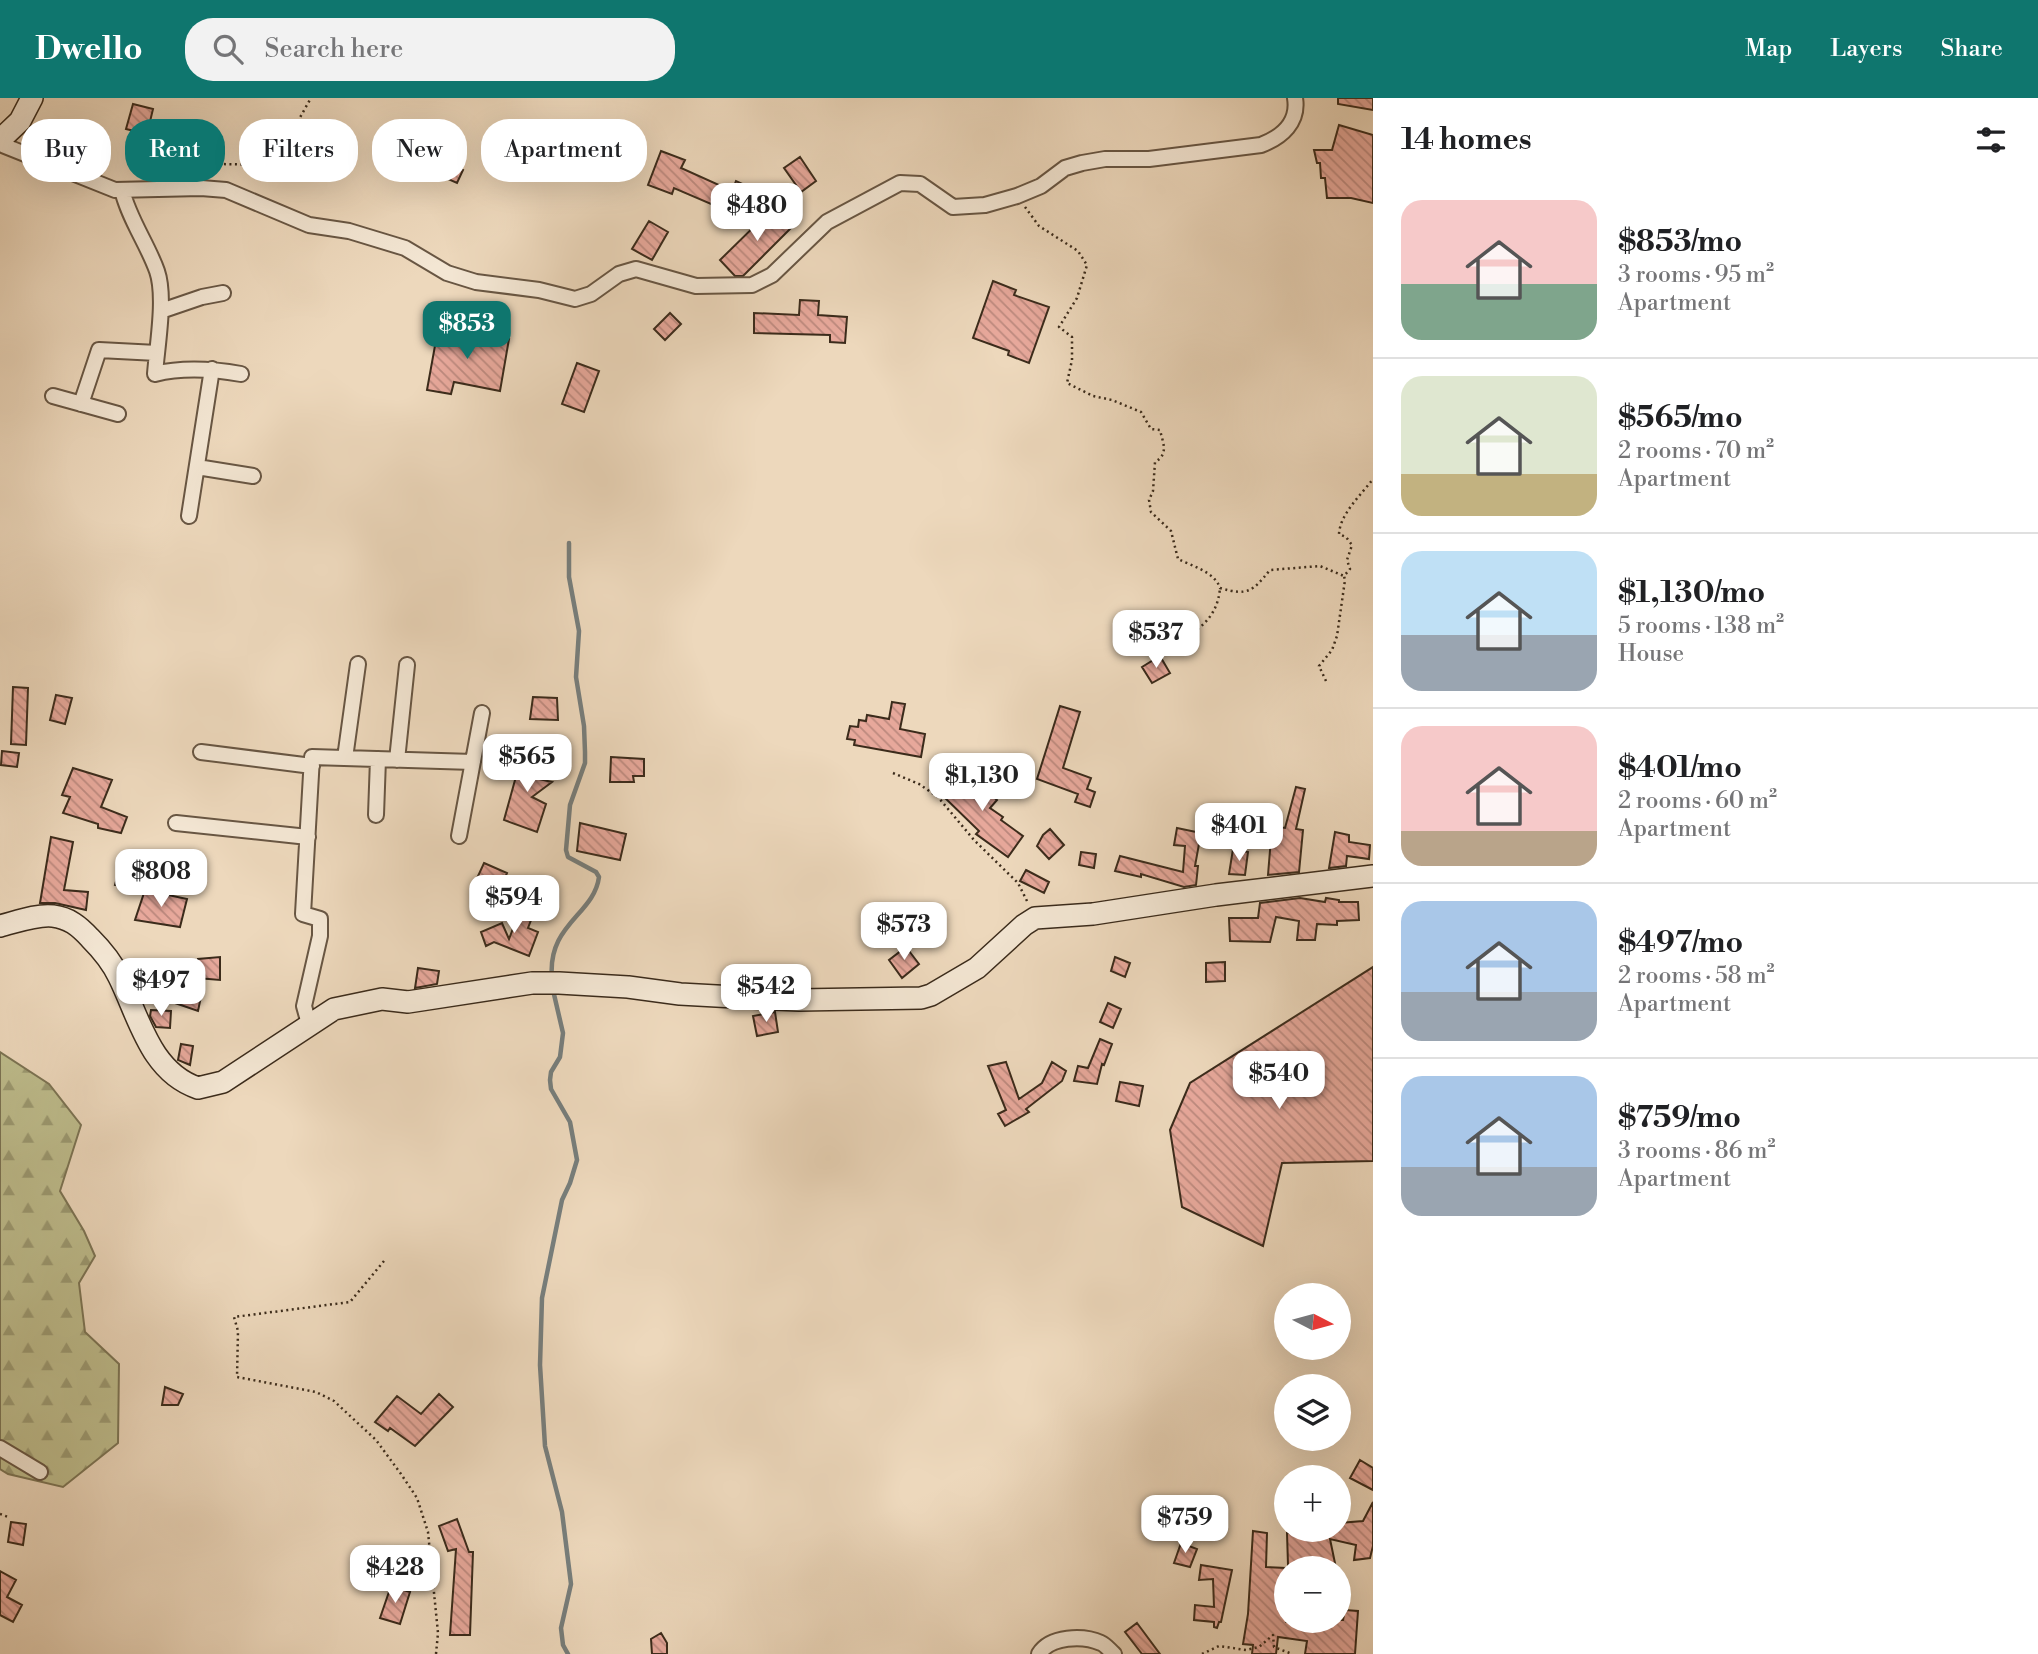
<!DOCTYPE html>
<html lang="en">
<head>
<meta charset="utf-8">
<style>
  :root { --surface:#fff; --page:#f2f2f2; --text:#202124; --muted:#757577; --line:#e0e0e0; --accent:#0f766e }
  body { margin:0; font-family:"Libre Bodoni",serif; background:var(--page); color:var(--text); height:100vh; display:flex; flex-direction:column; font-size:26px; white-space:nowrap }
  * { box-sizing:border-box; margin:0 }
  p { font-size:23px; color:var(--muted) }
  .icon { flex:none; width:38px; height:38px; fill:none; stroke:currentColor; stroke-width:2; stroke-linecap:round; stroke-linejoin:round }
  .map { position:relative; flex:1; overflow:hidden }
  .side { display:flex; flex-direction:column; background:var(--surface); width:665px }
  .side>* { flex:none }
  .hud { position:absolute; left:21px; top:21px; width:665px; height:63px; display:flex; gap:14px }
  .needle { width:46px; rotate:96deg }
  .fabs { position:absolute; left:1274px; top:1185px; display:grid; gap:14px }
  .fabs a { display:grid; place-items:center; width:77px; height:77px; border-radius:50%; background:var(--surface); box-shadow:0 7px 28px #0002; font-size:35px }
  .price { position:absolute; translate:-50% -60px; padding:0 16px; border-radius:14px; background:#fff; color:#222; font-size:23px; line-height:46px; filter:drop-shadow(0 2px 4px #0008) }
  .price::after { content:''; position:absolute; left:50%; top:42px; width:21px; height:16px; margin-left:-10px; background:inherit; clip-path:polygon(0 0,100% 0,50% 100%) }
  .price.current { background:var(--accent); color:#fff }
  ul { padding:0; list-style:none }
  li { display:flex; align-items:center; gap:21px; height:175px; padding:0 28px }
  li+li { border-top:2px solid var(--line) }
  li span { display:grid; place-items:center; flex:none; width:196px; height:140px; border-radius:21px; color:#555 }
  li>.icon { margin-inline-start:auto }
  span .icon { width:84px; height:84px; fill:#fffc; stroke-width:1 }
  li b { font-size:30px }
  h2 { display:flex; justify-content:space-between; align-items:center; height:84px; padding:0 28px; font-size:30px }
  .chip { padding:0 24px; border-radius:28px; background:var(--surface); box-shadow:0 7px 28px #0002; font-size:24px; line-height:63px }
  .chip.current { background:var(--accent); color:#fff }
  header { display:flex; align-items:center; gap:42px; box-sizing:border-box; height:98px; padding:0 35px; background:var(--accent); color:#fff }
  header strong { font-size:33px }
  nav { display:flex; gap:38px; margin-inline-start:auto; font-size:24px }
  .search { width:490px; height:63px; background:var(--page); display:flex; align-items:center; gap:18px; box-sizing:border-box; padding:0 24px; border-radius:28px; color:var(--muted); font-size:26px }
  main { display:flex; flex:1; min-height:0 }
  .map>svg:first-child { display:block }
  .forest { fill:url(#forest-firs); stroke:#7c7454; stroke-width:2 }
  .lines { fill:none; stroke-linecap:round; stroke-linejoin:round }
  .stream { stroke:#777e7c; stroke-width:4.5 }
  .building { fill:url(#building-back-hatch); stroke:#3b2b1b; stroke-width:2 }
  .street-casing { stroke:#685643; stroke-width:18 }
  .secondary-casing { stroke:#3b2b1b; stroke-width:24 }
  .path { stroke:#3b2b1b; stroke-width:2.5; stroke-dasharray:2 3.5; stroke-linecap:butt }
  .street { stroke:#f3e6d3; stroke-width:14 }
  .secondary { stroke:#f3e6d3; stroke-width:21 }
</style>
</head>
<body>
<header>
<strong>Dwello</strong>
<div class="search"><svg class="icon" aria-label="search" viewBox="0 0 24 24"><circle cx="10" cy="10" r="6"/><path d="M15 15l6 6"/></svg>Search here</div>
<nav><a>Map</a><a>Layers</a><a>Share</a></nav>
</header>
<main>
<div class="map">
<svg width="1373" height="1556" viewBox="0 0 1373 1556">
  <defs>
    <pattern id="forest-firs" width="22" height="20" patternUnits="userSpaceOnUse" patternTransform="scale(1.75)"><rect width="22" height="20" fill="#bebd8d"/><path d="M5 1l3.5 6h-7zM16 11l3.5 6h-7z" fill="#9c9a72"/></pattern>
    <pattern id="building-back-hatch" width="6" height="6" patternUnits="userSpaceOnUse" patternTransform="scale(1.75)"><rect width="6" height="6" fill="#e7a89b"/><path d="M-1 5l2 2M0 0l6 6M5-1l2 2" fill="none" stroke="#bc897e"/></pattern>
  </defs>
  <rect width="100%" height="100%" fill="#edd8bc"/>
  <filter id="stains"><feTurbulence type="fractalNoise" baseFrequency=".00286" numOctaves="4"/><feColorMatrix values="0 0 0 0 .2 0 0 0 0 .09 0 0 0 0 .02 0 0 0 .5 -.17"/></filter>
  <radialGradient id="worn" r=".72"><stop offset=".6" stop-color="#630" stop-opacity="0"/><stop offset="1" stop-color="#630" stop-opacity=".3"/></radialGradient>
  <path class="forest" d="M0 954 49 986 81 1027 60 1093 84 1133 95 1158 79 1185 85 1234 119 1266 118 1345 63 1389 8 1376 0 1371Z"/>
  <g class="lines">
    <path class="stream" d="M552 880C547 826 594 817 599 779L596 774 568 759 566 752 570 707 585 665V654L584 628 576 579 579 533 569 479V445
      M553 892 563 935 560 959 551 974 550 982 551 991 570 1024 577 1062 570 1085 562 1102 542 1200 540 1267 545 1348 562 1414 571 1486 561 1530 563 1547 568 1556"/>
  </g>
  <path class="building" d="M1338 0H1373V12L1338 6Z
    M133 6 153 11 147 36 126 31Z
    M1339 27 1373 37V105L1351 100H1327L1325 80H1321L1320 65H1317L1314 52H1332Z
    M157 30 171 32 169 49 154 47Z
    M254 38 274 47 269 59 261 55 258 62 246 56Z
    M174 40 194 42 191 62 182 61 181 69 171 68Z
    M661 53 685 62 681 70 732 93 736 83 758 93 746 121 674 90 672 96 648 87Z
    M800 59 816 83 801 94 784 70Z
    M445 64 463 72 457 85 439 77Z
    M775 108 794 127 743 178H735L720 162Z
    M649 123 668 134 652 162 632 151Z
    M993 183 1016 192 1014 197 1049 209 1029 265 1008 257 1009 253 973 240Z
    M800 202 819 203 818 217 847 219 845 245 830 244V237L754 235V215L799 217Z
    M670 215 681 226 665 242 654 231Z
    M438 231 509 241 500 293 454 284 451 296 427 292Z
    M577 265 599 273 584 314 562 306Z
    M1160 558 1170 575 1152 585 1142 569Z
    M13 589 28 590 26 647 11 646Z
    M56 597 72 600 65 626 50 622Z
    M533 599 557 600 558 622 530 621Z
    M892 604 905 606 900 631 925 636 921 659 854 647 855 642 847 641 850 628 858 629 859 622 866 623 867 617 889 621Z
    M1060 608 1080 614 1063 670 1091 680 1087 691 1095 694 1090 709 1075 704 1078 696 1037 681Z
    M2 653 19 655 17 669 1 667Z
    M523 653 545 662 539 681 552 684 532 699 546 706 537 734 504 722Z
    M611 659 644 661V678H633L634 684H610Z
    M73 670 112 682 101 709 127 719 121 735 98 730V726L63 715 70 699 62 697Z
    M966 672 997 702 990 710 1003 719 1001 722 1023 738 1008 759 976 736 979 733 942 697Z
    M1296 689 1305 691 1296 731 1303 732 1299 774 1268 777 1272 728 1285 730Z
    M580 725 626 736 620 762 577 753Z
    M1177 730 1201 735 1195 768H1198L1196 787 1184 789 1141 776V779L1115 773 1120 758 1183 774 1185 748 1174 747Z
    M1050 731 1064 747 1049 761 1037 748 1043 737Z
    M1335 734 1349 737V744L1370 747 1369 761 1347 758 1346 768 1329 770Z
    M51 739 73 744 64 792 88 794 86 812 55 805H40Z
    M1233 751 1248 754 1245 777 1229 776Z
    M1081 754 1096 756 1094 770 1079 767Z
    M122 761 149 766 140 791 115 787Z
    M484 765 507 775 497 799 473 789Z
    M1026 772 1049 784 1044 795 1020 783Z
    M145 792 187 801 180 829 135 822Z
    M1300 800 1325 804 1326 800 1339 802V804H1358L1359 822 1337 823V827L1317 826 1315 842H1297L1299 823 1276 819 1270 844 1230 843 1229 820H1258L1260 805Z
    M520 812 533 817 528 830 538 834 529 858 494 844 486 848 481 834 502 825 509 841Z
    M906 849 919 866 902 880 889 862Z
    M220 859V882L197 880 198 861Z
    M1115 859 1130 865 1125 879 1111 873Z
    M1225 864V883L1206 884V865Z
    M1373 869V1063L1282 1065 1263 1148 1182 1109 1170 1032 1190 985Z
    M418 870 439 873 437 886 415 890Z
    M178 885 203 889 198 913 175 905Z
    M1108 905 1121 911 1113 930 1100 924Z
    M151 912 171 913 170 930 156 929 150 918Z
    M775 914 778 934 757 938 753 918Z
    M1100 941 1112 946 1104 967 1102 966 1097 986 1074 983 1078 968 1088 970Z
    M181 946 193 948 190 967 178 962Z
    M1006 964 1019 1001 1042 985 1052 964 1066 973 1062 983 1026 1011 1029 1014 1005 1028 998 1016 1006 1012 988 968Z
    M1120 984 1143 988 1139 1008 1116 1003Z
    M165 1289 183 1296 178 1307H162Z
    M439 1296 453 1309 415 1348 390 1330 388 1333 375 1324 397 1298 421 1316Z
    M1360 1362 1373 1370V1392L1350 1380Z
    M1373 1404V1448L1370 1460 1354 1462 1356 1447 1330 1441 1336 1470H1320V1466L1288 1467 1287 1435 1307 1434V1432H1339V1425L1363 1423Z
    M457 1421 469 1454H473L470 1537H450L456 1451 448 1453 439 1428Z
    M11 1424 26 1426 23 1447 8 1444Z
    M1253 1433 1267 1435 1266 1469 1286 1470V1524L1312 1528 1313 1522H1343L1345 1512 1358 1513 1355 1556H1305L1307 1543 1278 1539 1276 1556H1252L1253 1547 1243 1546 1248 1516Z
    M1181 1445 1197 1451 1190 1469 1174 1465Z
    M1201 1467 1232 1472 1221 1524H1219L1217 1530 1214 1529V1524L1194 1522 1195 1507 1214 1509 1213 1481 1199 1482Z
    M0 1473 16 1482 7 1499 22 1507 13 1524 0 1517Z
    M391 1488 410 1494 400 1526 380 1520Z
    M1137 1525 1160 1556H1142L1125 1534Z
    M661 1535 667 1545V1556H652L651 1541Z"/>
  <g class="lines">
    <g class="street-casing">
      <path id="street" d="M0 46 115 92 201 90 226 92 309 127 349 133 405 150 447 175 476 184 539 192 575 201 591 196 619 176 636 171 696 188 752 187 772 177 827 124 900 85 920 86 953 109 985 107 1017 98 1041 88 1065 70 1082 65 1105 61H1149L1261 47C1282 39 1299 24 1295 0
        M122 92C129 121 147 145 157 173 166 199 157 248 155 276 183 269 212 271 241 276
        M161 213 202 199 223 195
        M53 298 118 316
        M81 306 99 252 157 255
        M197 369 253 378
        M189 418 212 271
        M201 654 312 668
        M345 660 358 566
        M397 662 407 567
        M376 717 378 661
        M176 725 308 739
        M459 738 482 615
        M309 926 304 908 320 838V821L303 816 312 659 473 664
        M0 1350 40 1374
        M1039 1556C1050 1538 1083 1537 1101 1545 1106 1547 1110 1553 1114 1556"/>
    </g>
    <g class="secondary-casing">
      <path id="secondary" d="M0 42 20 23 32 0
        M0 828C16 824 37 816 53 818 69 820 79 828 90 840 101 851 112 864 119 879 139 919 150 974 198 990L223 984 334 911 382 901 408 904 532 885H559L628 889 680 896 753 900 799 902 921 900 931 897 977 870 1024 827 1035 820 1093 816 1216 797 1373 778"/>
    </g>
    <path class="path" d="M187 76 218 66 273 67 311 0
      M1025 109 1039 128 1078 153 1087 167 1077 200 1059 229 1072 239V262L1067 285 1093 298 1112 302 1141 314 1151 331 1160 332C1163 345 1169 356 1155 364L1153 393 1149 402 1151 414 1171 433 1178 461C1192 468 1215 474 1220 490 1248 498 1252 494 1270 472L1320 468 1344 478
      M1165 552C1191 535 1217 526 1220 490
      M1326 583 1319 568 1332 552 1337 538 1345 482 1344 478 1350 471 1347 462 1352 447 1346 439 1339 436C1340 416 1361 397 1373 381
      M893 675 919 686 938 699 974 742 1018 785 1028 805
      M384 1163 350 1204 234 1219 238 1233 237 1279 316 1294 334 1303 376 1342 401 1376 417 1400 428 1434 438 1535 436 1556
      M0 1416 8 1419
      M1202 1556 1219 1548 1246 1552 1259 1549 1273 1537 1274 1549 1292 1556"/>
    <use href="#street" class="street"/>
    <use href="#secondary" class="secondary"/>
  </g>
  <rect width="100%" height="100%" filter="url(#stains)"/>
  <rect width="100%" height="100%" fill="url(#worn)"/>
</svg>
<div class="fabs">
<a><svg class="needle" viewBox="-14 -14 28 28"><path d="M0-13l5 13h-10z" fill="#e53935"/><path d="M0 13l5-13h-10z" fill="#757577"/></svg></a>
<a><svg class="icon" aria-label="layers" viewBox="0 0 24 24"><path d="M12 4l9 5-9 5-9-5zM3 14l9 5 9-5"/></svg></a>
<a>+</a>
<a>−</a>
</div>
<b class="price" style="left:757px;top:145px">$480</b>
<b class="price current" style="left:467px;top:263px">$853</b>
<b class="price" style="left:1156px;top:572px">$537</b>
<b class="price" style="left:527px;top:696px">$565</b>
<b class="price" style="left:982px;top:715px">$1,130</b>
<b class="price" style="left:1239px;top:765px">$401</b>
<b class="price" style="left:161px;top:811px">$808</b>
<b class="price" style="left:514px;top:837px">$594</b>
<b class="price" style="left:904px;top:864px">$573</b>
<b class="price" style="left:161px;top:920px">$497</b>
<b class="price" style="left:766px;top:926px">$542</b>
<b class="price" style="left:1279px;top:1013px">$540</b>
<b class="price" style="left:1185px;top:1457px">$759</b>
<b class="price" style="left:395px;top:1507px">$428</b>
<div class="hud">
<a class="chip">Buy</a>
<a class="chip current">Rent</a>
<a class="chip">Filters</a>
<a class="chip">New</a>
<a class="chip">Apartment</a>
</div>
</div>
<section class="side">
<h2>14 homes<svg class="icon" aria-label="filters" viewBox="0 0 24 24"><path d="M4 7h16M4 17h16"/><circle cx="9" cy="7" r="2"/><circle cx="15" cy="17" r="2"/></svg></h2>
<ul>
<li><span style="background:linear-gradient(#f6c9c9 60%,#7fa58c 0)"><svg class="icon" aria-label="home" viewBox="0 0 24 24"><path d="M3 11l9-7 9 7M6 9v11h12V9"/></svg></span><div><b>$853/mo</b><p>3 rooms · 95 m²</p><p>Apartment</p></div></li>
<li><span style="background:linear-gradient(#dfe7d0 70%,#c2b280 0)"><svg class="icon" aria-label="home" viewBox="0 0 24 24"><path d="M3 11l9-7 9 7M6 9v11h12V9"/></svg></span><div><b>$565/mo</b><p>2 rooms · 70 m²</p><p>Apartment</p></div></li>
<li><span style="background:linear-gradient(#bfe0f5 60%,#9aa5b1 0)"><svg class="icon" aria-label="home" viewBox="0 0 24 24"><path d="M3 11l9-7 9 7M6 9v11h12V9"/></svg></span><div><b>$1,130/mo</b><p>5 rooms · 138 m²</p><p>House</p></div></li>
<li><span style="background:linear-gradient(#f6c9c9 75%,#b9a48a 0)"><svg class="icon" aria-label="home" viewBox="0 0 24 24"><path d="M3 11l9-7 9 7M6 9v11h12V9"/></svg></span><div><b>$401/mo</b><p>2 rooms · 60 m²</p><p>Apartment</p></div></li>
<li><span style="background:linear-gradient(#a9c7e8 65%,#9aa5b1 0)"><svg class="icon" aria-label="home" viewBox="0 0 24 24"><path d="M3 11l9-7 9 7M6 9v11h12V9"/></svg></span><div><b>$497/mo</b><p>2 rooms · 58 m²</p><p>Apartment</p></div></li>
<li><span style="background:linear-gradient(#a9c7e8 65%,#9aa5b1 0)"><svg class="icon" aria-label="home" viewBox="0 0 24 24"><path d="M3 11l9-7 9 7M6 9v11h12V9"/></svg></span><div><b>$759/mo</b><p>3 rooms · 86 m²</p><p>Apartment</p></div></li>
</ul>
</section>
</main>
</body>
</html>
